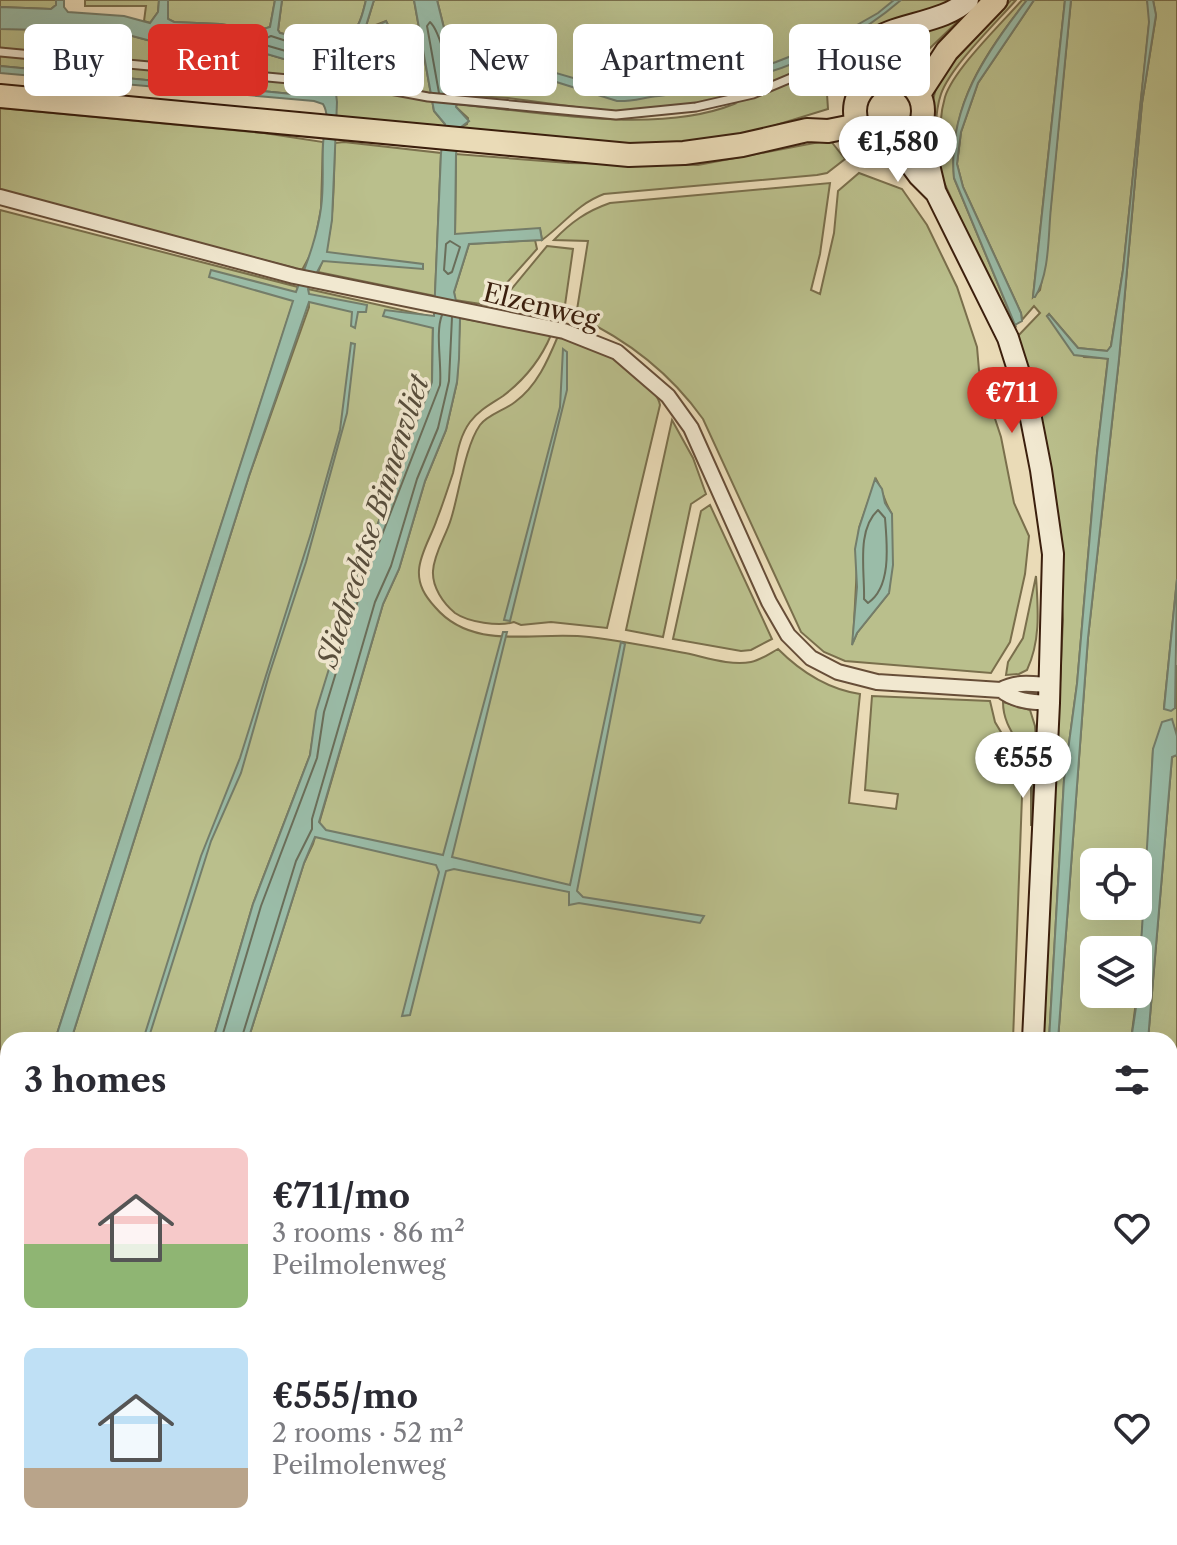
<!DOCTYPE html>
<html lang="en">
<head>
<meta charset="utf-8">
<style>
  :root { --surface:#fff; --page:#f7f7f7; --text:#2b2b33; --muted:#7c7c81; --accent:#d93025 }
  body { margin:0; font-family:"Libre Caslon Text",serif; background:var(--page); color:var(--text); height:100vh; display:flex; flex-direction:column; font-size:30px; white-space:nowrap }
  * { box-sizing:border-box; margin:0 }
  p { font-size:26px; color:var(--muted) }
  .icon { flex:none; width:44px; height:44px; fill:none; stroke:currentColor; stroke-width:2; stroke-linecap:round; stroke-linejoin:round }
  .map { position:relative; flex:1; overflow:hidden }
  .details { position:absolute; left:0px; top:1032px; width:1178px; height:514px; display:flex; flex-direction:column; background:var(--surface); border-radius:24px 24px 0 0; box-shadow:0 8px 32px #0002 }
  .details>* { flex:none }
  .guide { position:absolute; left:24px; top:24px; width:1130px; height:72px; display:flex; gap:16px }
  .buttons { position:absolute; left:1080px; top:848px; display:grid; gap:16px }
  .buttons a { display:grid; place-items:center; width:72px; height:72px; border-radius:12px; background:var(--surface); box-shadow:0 8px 32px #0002; font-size:40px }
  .price { position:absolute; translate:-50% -68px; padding:0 18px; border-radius:28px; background:#fff; color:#222; font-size:26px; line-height:52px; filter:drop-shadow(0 2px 4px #0008) }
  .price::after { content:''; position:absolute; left:50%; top:48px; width:24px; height:18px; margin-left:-12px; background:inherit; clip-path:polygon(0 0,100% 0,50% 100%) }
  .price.selected { background:var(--accent); color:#fff }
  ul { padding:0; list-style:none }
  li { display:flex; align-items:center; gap:24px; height:200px; padding:0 24px }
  li span { display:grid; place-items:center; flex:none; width:224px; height:160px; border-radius:12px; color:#555 }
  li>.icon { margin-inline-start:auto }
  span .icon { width:96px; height:96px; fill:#fffc; stroke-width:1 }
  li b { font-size:34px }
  h2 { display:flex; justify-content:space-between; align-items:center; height:96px; padding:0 24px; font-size:34px }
  .chip { padding:0 28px; border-radius:12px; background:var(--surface); box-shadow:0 8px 32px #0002; font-size:28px; line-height:72px }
  .chip.selected { background:var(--accent); color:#fff }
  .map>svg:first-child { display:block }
  .green { fill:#babf8c; stroke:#7a6f4c; stroke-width:2; fill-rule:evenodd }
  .water { fill:#9abca8; stroke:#747d6a; stroke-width:2 }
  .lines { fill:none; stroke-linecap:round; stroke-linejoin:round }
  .shore { stroke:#6a6e5a; stroke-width:2 }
  .lane-casing { stroke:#674e38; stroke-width:11 }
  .street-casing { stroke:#674e38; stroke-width:18 }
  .secondary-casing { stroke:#3b1f0d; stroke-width:24 }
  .primary-casing { stroke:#3b1f0d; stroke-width:26 }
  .lane { stroke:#f1e8d0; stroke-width:7 }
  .street { stroke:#f1e8d0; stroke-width:14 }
  .secondary { stroke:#f1e8d0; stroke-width:20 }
  .primary { stroke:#eadbb7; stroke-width:22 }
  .labels { text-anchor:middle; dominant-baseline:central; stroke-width:7; stroke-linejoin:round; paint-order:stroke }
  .street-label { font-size:26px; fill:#3b1f0d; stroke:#f1e8d0 }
  .water-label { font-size:28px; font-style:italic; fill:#584e3c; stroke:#f1e8d0 }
</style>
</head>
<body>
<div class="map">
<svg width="1177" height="1545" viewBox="0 0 1177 1545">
  <rect width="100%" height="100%" fill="#eadbb7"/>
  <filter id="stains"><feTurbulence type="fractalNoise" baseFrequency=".0025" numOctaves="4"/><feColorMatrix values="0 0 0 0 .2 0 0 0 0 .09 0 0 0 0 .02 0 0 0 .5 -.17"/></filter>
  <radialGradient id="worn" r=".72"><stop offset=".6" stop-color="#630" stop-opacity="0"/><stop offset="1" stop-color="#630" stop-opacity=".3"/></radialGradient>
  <path class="green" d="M0 0H56V5L51 9 0 7Z
    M85 0H159L158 12 150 23 144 21 146 6H85Z
    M168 0H275L270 27 260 30 220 24 174 22 168 19Z
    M282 0H366C364 8 362 18 358 25 343 53 304 39 280 33L278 30Z
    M374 0H414L434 111 445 124 444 131 336 121C337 106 333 90 335 75 337 58 379 42 393 35L386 21 368 28 366 26Z
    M437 0H959L804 78 833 68 827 94 828 109 737 137 666 147 459 133 461 127 467 124 468 118 456 107 457 104C538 112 658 135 734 104L713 101 639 111H606L508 98 458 95 459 87 452 52 454 50 476 57 447 40Z
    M975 0H980L926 52 892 68 885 64C882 57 884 47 891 42 901 36 917 35 928 31 945 23 961 13 975 0Z
    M1011 0H1016C995 24 951 66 941 94 935 111 936 128 934 145L928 149 925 132 937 84 955 60Z
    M1022 0H1027C984 55 949 105 954 178L1015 325 1006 318 931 154 940 147C940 130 940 114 945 97 954 69 1001 24 1022 0Z
    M1034 0H1065L1033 297 1040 290 1045 263 1071 0H1147L1150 15 1123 270 1111 346 1108 351 1078 348 1049 314 1047 316 1084 357 1108 358 1097 453 1077 684 1064 780 1049 1040H1043L1063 620 1057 517 1015 339 1040 313 1034 306 1022 320 1021 313 963 187 957 164 961 132 978 83Z
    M1153 0H1177V579L1164 708H1175L1177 665V736L1173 724 1153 749 1149 848 1138 982V950H1094V994H1137L1131 1040H1058L1088 638 1119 359 1142 103 1156 16ZM1094 862H1138V906H1094Z
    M9 27 118 32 151 41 217 44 253 50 315 68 320 75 318 91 314 95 292 94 0 66V29Z
    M0 108 264 133 323 142 321 209 313 250 302 270 0 192Z
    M841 137 862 143 900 164 894 168C876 160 848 157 841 137Z
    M830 140 845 159 827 173 817 175 604 194C577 204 564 224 542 240L540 229 455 235 456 154 569 163 698 165Z
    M344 142 441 153 435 296 318 272C336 232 333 186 335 143Z
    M859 173 902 189 927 225 957 287 977 347 979 370 1001 437 1014 503 1029 536 1025 574 1010 642 991 673 845 661 824 652 801 632 703 419C671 374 626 339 576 316L588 241 554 240C571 222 587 211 610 203L830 183 820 254 811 290 820 294 834 233 838 191ZM876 479C883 491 884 502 892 514L889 593 857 633 853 642 859 528Z
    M0 210 298 287 55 1040H8V1187L0 1212Z
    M535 240 537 249 487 305 455 300 454 292 469 244Z
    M547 246 573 249 564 312 500 303Z
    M308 289 433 317 432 382 356 581 317 711 310 755 253 904 213 1040H71L249 476 309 307Z
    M460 318 551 335C541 359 524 380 503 396 491 404 479 410 470 422 459 437 457 455 453 473 448 488 443 504 437 519 432 535 420 553 419 570 418 585 425 596 435 607 474 653 538 630 589 637 622 641 653 647 685 653 705 657 730 666 751 662 761 660 769 654 778 649 801 672 827 689 860 694L849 803 896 809 898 794 865 790 872 696 990 701 995 722 1023 769 1013 1040H248L304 863 313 844 383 604 399 569 425 481 446 430 457 382Z
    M558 336C572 341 587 344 600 350 617 358 657 387 660 405L607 628 551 622 521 625 514 622C499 627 468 622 455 613 443 603 432 587 433 571 434 553 446 536 451 519 459 494 465 446 480 425 487 415 505 410 515 402 537 386 548 360 558 336Z
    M672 420 693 458 706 494 691 504 663 637 626 630Z
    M710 505 772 639 751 650 741 651 673 639 701 511Z
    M1036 576C1038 609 1041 640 1027 670L1019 674 1006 675 1008 662 1023 638Z
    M1003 702 1030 710 1035 726 1036 740 1031 826V771C1025 744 1003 731 1003 702Z
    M1177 755V1545H1176V1542L1152 1538H1170V1040H1148L1172 757Z
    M8 1238V1538H71L68 1545H0V1263Z
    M104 1538H986L985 1545H100Z"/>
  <path class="water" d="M56 0H64V7L68 12 124 16 150 23 158 12 159 0H168V19L174 22 220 24 260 30 270 27 275 0H282L278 30 280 33C304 39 342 53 358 25 362 18 364 8 366 0H374L366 26 375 27 386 21 393 35 359 51 337 68 334 76 337 102 332 220 327 252 423 264V269L323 261 308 289 309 294 367 305 366 312H358L355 328 351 326 352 312 309 302 249 476 71 1040H55L293 301 209 277 211 270 296 292C306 265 317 238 321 208 324 188 322 166 323 146 323 130 331 118 323 104L314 101 0 73V66L292 94 313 95 318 91 320 75 315 68 253 50 217 44 151 41 117 32 0 29V7L51 9 56 5Z
    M414 0H437L446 36 450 42 628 94 728 78 776 62 827 42 878 13 894 0H901C834 58 747 85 659 96 645 97 632 102 617 101L454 50 452 52 459 87 456 107 469 121 461 127 456 154 455 234 540 228 542 240 469 244 454 292 460 318 459 359 457 382 446 430 425 481 399 569 383 604 319 822 326 830 443 855 503 632H507L452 857 570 885 621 642 625 644 577 891 583 897 704 916 700 923 579 903 569 905V892L454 869 446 871 410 1015 402 1016 439 872 436 865 315 837 304 863 248 1040H213L253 904 310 755 316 711 356 581 432 382 433 328 383 316 385 310 434 316 441 153 445 124 434 111Z
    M1027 0H1034L978 83 961 132 957 164 963 187 1021 313 1022 321 1015 325 954 178C947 109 986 52 1027 0Z
    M1065 0H1071C1064 69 1058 138 1051 207 1048 235 1050 273 1035 297H1033Z
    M1147 0H1153L1156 15 1142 103 1119 359 1088 638 1058 1040H1049L1064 780 1077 684 1097 453 1108 359 1074 355 1047 316 1049 314 1078 348 1107 351 1111 346 1123 270 1149 22Z
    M351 343 355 344 347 413 306 562 269 675 241 773 211 841 148 1040H143L201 856 240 758 311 533 340 430Z
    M563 349 567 352V390L510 621 504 620 560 407Z
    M875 479 882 489 885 503 892 514 893 565 889 593 857 633 852 645 857 587 855 549 859 528Z
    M1177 579 1175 708 1171 711 1164 709Z
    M1172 719 1177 736V755L1172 757 1148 1040H1131L1138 994 1153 749 1162 722Z
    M8 1187V1238L0 1263V1212Z
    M1067 1538H1152L1177 1542 1176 1545H1056Z"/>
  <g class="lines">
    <path class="shore" d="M271 36 317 51 339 48 342 53 325 66 317 60 265 45 264 39Z
      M439 93 427 26 430 22C440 31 452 79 450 94
      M450 241 460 247 452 272 448 274 444 270 446 244Z
      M878 510 885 518C887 544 892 587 868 603L864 599C865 572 856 530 878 510Z
      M221 1040 261 906 317 758 324 712 363 584 440 385C442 365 435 332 442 315
      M241 1040 296 861 312 829V819L375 602 391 566 417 479 438 428 449 381 452 317"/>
    <g class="lane-casing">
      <path id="lane" d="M0 52 374 87 428 97 616 115 696 107 753 94 822 65 838 62 857 65"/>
    </g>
    <g class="street-casing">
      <path id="street" d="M0 197 294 276 564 331 617 352 668 396 691 428 769 602 788 635 811 658 838 672 877 682 1001 690C1016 681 1032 684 1049 685
        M1001 690C1014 701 1032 702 1049 703"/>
    </g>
    <g class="secondary-casing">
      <path id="secondary" d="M870 43 880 78
        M864 88C837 17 933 35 968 0
        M914 136 930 169 935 190
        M896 145 919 176 936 193 1008 338 1027 398 1041 470 1053 554 1049 703 1033 1040
        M1006 1545V1538"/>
    </g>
    <g class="primary-casing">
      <path id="primary" d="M855 111a34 34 0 1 1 68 0a34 34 0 1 1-68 0Z
        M919 94 947 51 996 0
        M0 96 629 155 684 153 742 145 807 130 828 131 858 125"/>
    </g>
    <use href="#lane" class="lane"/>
    <use href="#street" class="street"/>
    <use href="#secondary" class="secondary"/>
    <use href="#primary" class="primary"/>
  </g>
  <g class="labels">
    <g class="street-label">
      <text transform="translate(541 306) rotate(14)">Elzenweg</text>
    </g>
    <g class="water-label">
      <text transform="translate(373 521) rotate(-72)">Sliedrechtse Binnenvliet</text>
    </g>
  </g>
  <rect width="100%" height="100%" filter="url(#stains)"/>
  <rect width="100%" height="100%" fill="url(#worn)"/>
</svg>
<div class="buttons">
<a><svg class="icon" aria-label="locate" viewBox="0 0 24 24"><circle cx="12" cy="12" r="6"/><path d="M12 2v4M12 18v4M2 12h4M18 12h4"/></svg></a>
<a><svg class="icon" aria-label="layers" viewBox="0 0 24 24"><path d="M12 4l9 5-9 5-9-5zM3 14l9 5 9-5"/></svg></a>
</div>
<b class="price" style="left:898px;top:184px">€1,580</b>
<b class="price selected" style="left:1012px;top:435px">€711</b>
<b class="price" style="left:1023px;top:800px">€555</b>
<div class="guide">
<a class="chip">Buy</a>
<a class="chip selected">Rent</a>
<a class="chip">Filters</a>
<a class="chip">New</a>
<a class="chip">Apartment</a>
<a class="chip">House</a>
</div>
<section class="details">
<h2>3 homes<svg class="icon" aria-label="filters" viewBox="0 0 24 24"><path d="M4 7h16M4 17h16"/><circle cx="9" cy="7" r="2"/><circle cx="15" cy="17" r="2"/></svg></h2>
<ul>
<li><span style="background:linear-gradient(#f6c9c9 60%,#8fb573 0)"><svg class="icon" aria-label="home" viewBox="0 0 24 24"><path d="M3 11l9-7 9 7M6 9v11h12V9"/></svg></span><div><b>€711/mo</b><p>3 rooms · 86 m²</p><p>Peilmolenweg</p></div><svg class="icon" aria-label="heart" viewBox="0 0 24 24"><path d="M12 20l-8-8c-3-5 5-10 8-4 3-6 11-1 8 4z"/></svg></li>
<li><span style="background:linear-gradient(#bfe0f5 75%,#b9a48a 0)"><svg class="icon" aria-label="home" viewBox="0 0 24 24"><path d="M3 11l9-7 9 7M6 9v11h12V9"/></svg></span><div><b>€555/mo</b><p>2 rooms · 52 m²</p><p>Peilmolenweg</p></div><svg class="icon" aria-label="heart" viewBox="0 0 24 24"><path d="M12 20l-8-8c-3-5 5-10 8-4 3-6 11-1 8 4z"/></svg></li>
</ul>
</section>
</div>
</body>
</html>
